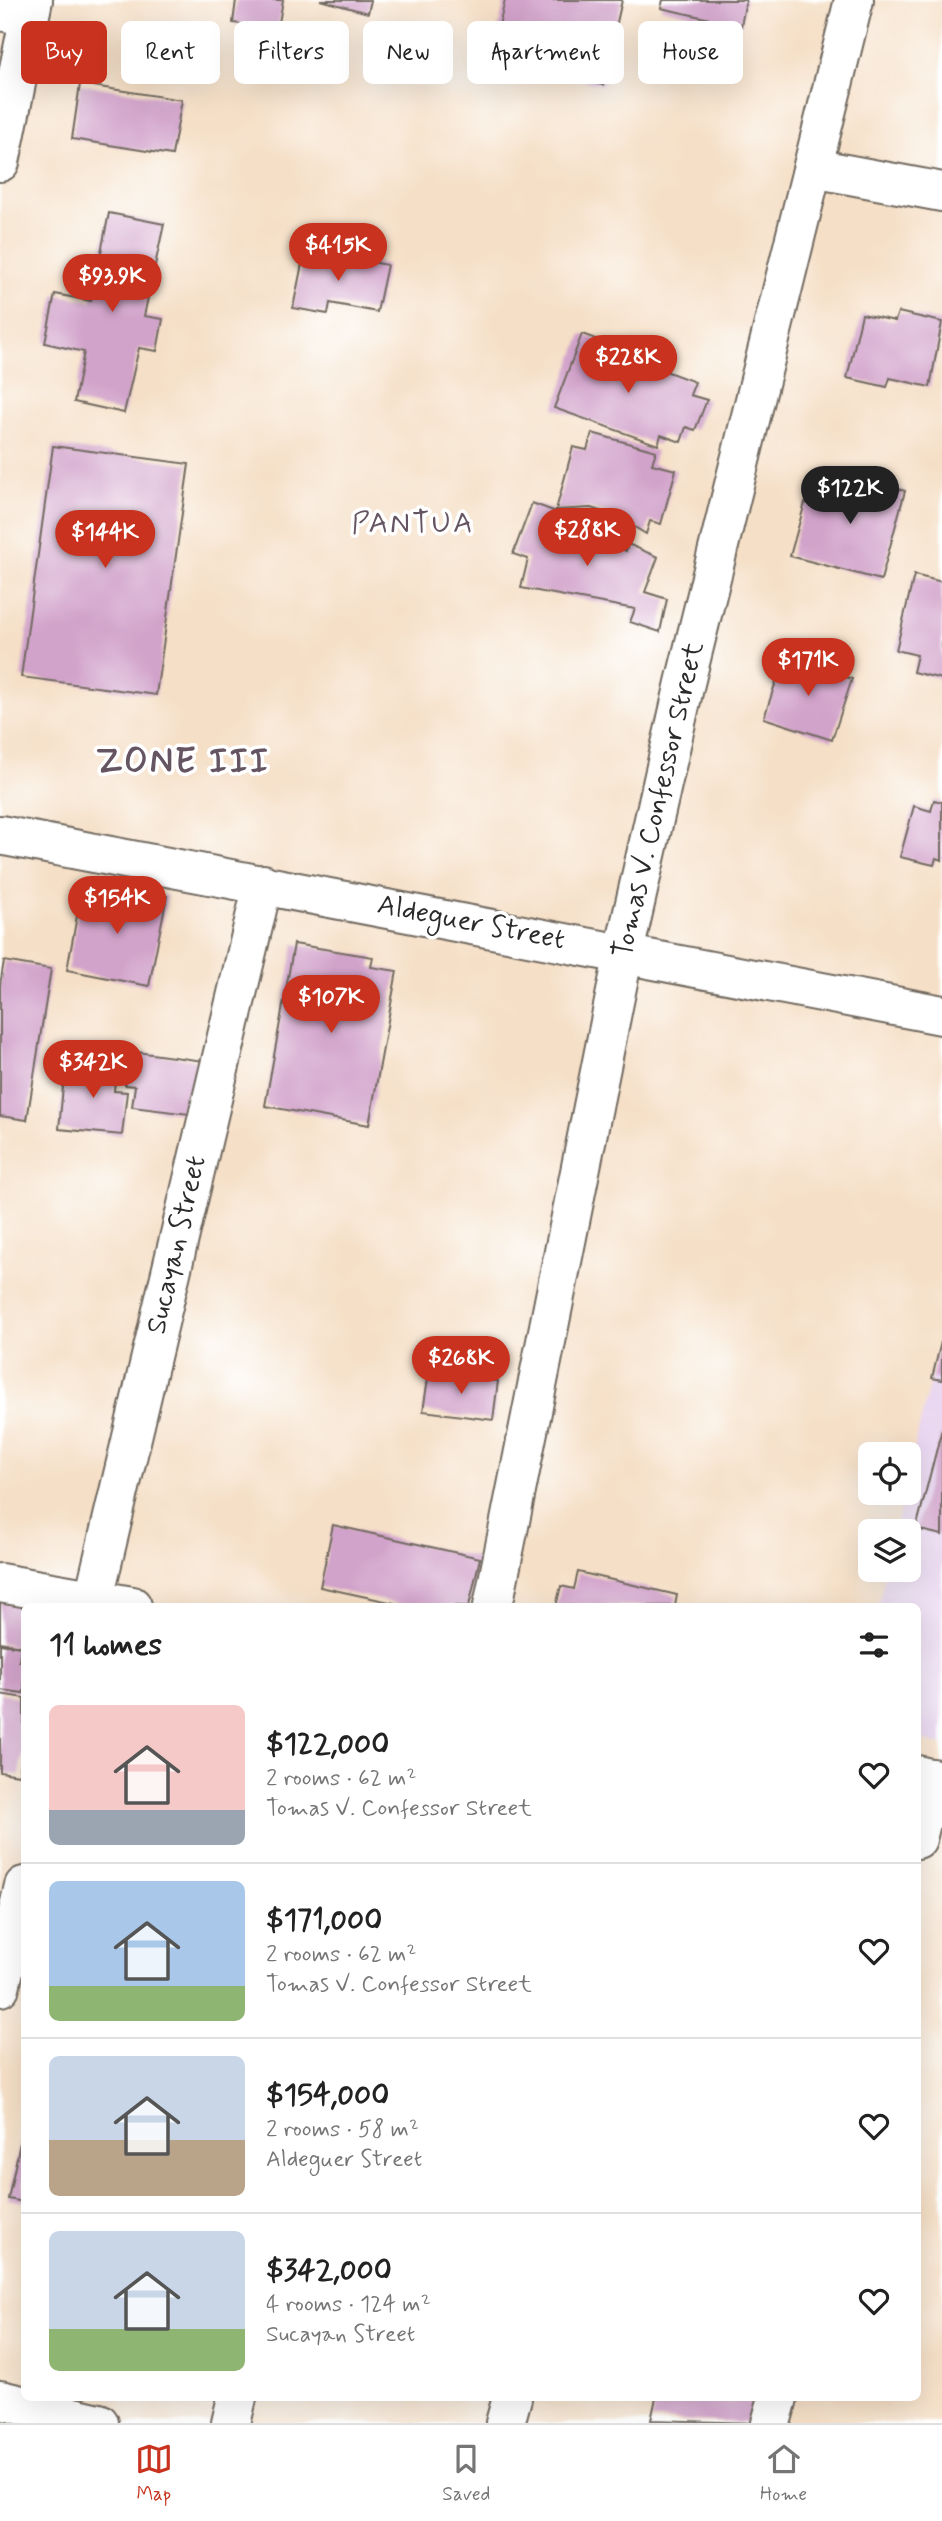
<!DOCTYPE html>
<html lang="en">
<head>
<meta charset="utf-8">
<style>
  :root { --surface:#fff; --page:#f2f2f2; --text:#222; --muted:#767676; --line:#e0e0e0; --accent:#c8321e }
  body { margin:0; font-family:Mynerve,sans-serif; background:var(--page); color:var(--text); height:100vh; display:flex; flex-direction:column; font-size:26px; white-space:nowrap }
  * { box-sizing:border-box; margin:0 }
  p { font-size:23px; color:var(--muted) }
  .icon { flex:none; width:38px; height:38px; fill:none; stroke:currentColor; stroke-width:2; stroke-linecap:round; stroke-linejoin:round }
  .map { position:relative; flex:1; overflow:hidden }
  .drawer { position:absolute; left:21px; top:1603px; width:900px; height:798px; display:flex; flex-direction:column; background:var(--surface); border-radius:10px; box-shadow:0 7px 28px #0002 }
  .drawer>* { flex:none }
  .banner { position:absolute; left:21px; top:21px; width:901px; height:63px; display:flex; gap:14px }
  .tools { position:absolute; left:858px; top:1442px; display:grid; gap:14px }
  .tools a { display:grid; place-items:center; width:63px; height:63px; border-radius:10px; background:var(--surface); box-shadow:0 7px 28px #0002; font-size:35px }
  .price { position:absolute; translate:-50% -60px; padding:0 16px; border-radius:24px; background:var(--accent); color:#fff; font-size:23px; line-height:46px; filter:drop-shadow(0 2px 4px #0008) }
  .price::after { content:''; position:absolute; left:50%; top:42px; width:21px; height:16px; margin-left:-10px; background:inherit; clip-path:polygon(0 0,100% 0,50% 100%) }
  .price.active { background:#222; color:#fff }
  ul { padding:0; list-style:none }
  li { display:flex; align-items:center; gap:21px; height:175px; padding:0 28px }
  li+li { border-top:2px solid var(--line) }
  li span { display:grid; place-items:center; flex:none; width:196px; height:140px; border-radius:10px; color:#555 }
  li>.icon { margin-inline-start:auto }
  span .icon { width:84px; height:84px; fill:#fffc; stroke-width:1 }
  li b { font-size:30px }
  h2 { display:flex; justify-content:space-between; align-items:center; height:84px; padding:0 28px; font-size:30px }
  .pill { padding:0 24px; border-radius:10px; background:var(--surface); box-shadow:0 7px 28px #0002; font-size:24px; line-height:63px }
  .pill.active { background:var(--accent); color:#fff }
  .menu { display:flex; justify-content:space-around; align-items:center; height:98px; border-top:2px solid var(--line); background:var(--surface); font-size:19px; color:var(--muted) }
  .menu a { display:grid; justify-items:center; gap:4px }
  .menu .active { color:var(--accent) }
  .map>svg:first-child { display:block }
  .built { fill:#e7d2ef }
  .building { fill:#d1a2ca }
  .lines { fill:none; stroke-linecap:round; stroke-linejoin:round }
  .minor-casing { stroke:#726a61; stroke-width:42 }
  .tertiary-casing { stroke:#726a61; stroke-width:42 }
  .minor { stroke:#fff; stroke-width:38 }
  .tertiary { stroke:#fff; stroke-width:38 }
  .labels { text-anchor:middle; dominant-baseline:central; stroke-width:7; stroke-linejoin:round; paint-order:stroke }
  .street-label { font-size:28px; fill:#2b2b2b; stroke:#fff }
  .neighbourhood-label { font-size:30px; letter-spacing:2px; fill:#655563; stroke:#fff }
  .district-label { font-size:35px; font-weight:bold; letter-spacing:2px; fill:#655563; stroke:#fff }
</style>
</head>
<body>
<div class="map">
<svg width="942" height="2423" viewBox="0 0 942 2423">
  <rect width="100%" height="100%" fill="#fff"/>
  <filter id="ink" filterUnits="userSpaceOnUse"><feTurbulence type="fractalNoise" baseFrequency=".0143" numOctaves="2"/><feDisplacementMap in="SourceGraphic" scale="14" xChannelSelector="R" yChannelSelector="G"/><feConvolveMatrix kernelMatrix="1 2 1 2 8 2 1 2 1" color-interpolation-filters="sRGB"/></filter>
  <filter id="wash" filterUnits="userSpaceOnUse"><feTurbulence type="fractalNoise" baseFrequency=".00686" numOctaves="4" result="noise"/><feDisplacementMap in="SourceGraphic" scale="28" xChannelSelector="R" yChannelSelector="G"/><feGaussianBlur stdDeviation="1.57" result="paint"/><feColorMatrix in="noise" values="0 0 0 0 0 0 0 0 0 0 0 0 0 0 0 0 0 1.4 0 .05"/><feComposite in="paint" operator="in"/></filter>
  <g filter="url(#wash)">
    <rect width="100%" height="100%" fill="#f5dfc6"/>
    <path class="built" d="M942 1330V1745L917 1739V1606H878L886 1570H908V1531H895L904 1493H908V1475Z"/>
    <g id="blocks">
      <path class="building" d="M236 0H283L278 29 233 23Z
        M320 0H371L368 13Z
        M505 0H622L603 85 491 60Z
        M663 0H746L741 26 661 8Z
        M80 84 182 100 172 155 72 139Z
        M109 213 164 224 144 316 163 319 157 351 139 348 124 413 74 402 84 352 45 343 55 294 91 301Z
        M305 249 387 265 377 312 330 303 328 314 293 308Z
        M898 312 942 322 930 387 890 378 887 387 847 378 862 314 895 321Z
        M582 334 623 349 618 364 644 373 647 364 695 382 690 395 707 400 695 430 686 427 681 442 661 435 658 445 554 408Z
        M592 433 656 451 652 464 676 470 661 524 650 521 646 534 618 517 591 508 556 510 573 447 587 450Z
        M53 446 189 464 156 695 21 677Z
        M829 471 905 491 881 580 790 556 805 503 820 506Z
        M532 503 575 519 571 537 577 540 576 534 601 548 604 539 626 551 628 544 658 557 645 592 667 599 660 632 630 622 635 609 521 588 528 559 513 554Z
        M914 575 942 582V679L913 672 917 655 896 650Z
        M784 657 852 679 832 740 764 718Z
        M934 800 942 802V860L936 858 934 865 900 857 914 806 931 811Z
        M82 889 129 898 132 889 167 896 149 986 67 970Z
        M294 944 373 957 371 967 397 971 369 1125 265 1106Z
        M4 961 51 969 27 1120 0 1116V985Z
        M129 1051 204 1061 197 1115 132 1107 135 1086 125 1085Z
        M84 1058 117 1061 114 1091 127 1092 122 1135 59 1129 64 1076 82 1078Z
        M941 1342H942V1380L932 1378Z
        M429 1372 498 1381 493 1420 423 1411Z
        M942 1429V1535L916 1529Z
        M333 1525 480 1558 469 1606H408L320 1587Z
        M578 1572 677 1595 675 1606H556L561 1586 574 1589Z
        M0 1597 24 1606V1647L0 1642Z
        M0 1644 21 1647 19 1661H24V1693L0 1690Z
        M0 1694 24 1698V1745L19 1775 0 1772Z
        M20 2143 24 2144V2202L8 2199Z
        M656 2398H762L756 2423 651 2420Z"/>
    </g>
  </g>
  <g filter="url(#ink)">
    <use href="#blocks" fill-opacity="0" stroke="#726a61" stroke-width="2"/>
    <g class="lines">
      <g class="minor-casing">
        <path id="minor" d="M0 11 29 17
          M813 168 942 192
          M0 835 942 1015
          M92 1606 263 884
          M917 1839 932 1778
          M0 1987 24 1886
          M0 2400 99 2423
          M231 2423 237 2398
          M505 2423 512 2398
          M771 2423 778 2398"/>
      </g>
      <g class="tertiary-casing">
        <path id="tertiary" d="M0 162 33 0
          M0 1583 132 1606
          M493 1606 624 952 685 683 854 0
          M917 1775 942 1781"/>
      </g>
      <use href="#minor" class="minor"/>
      <use href="#tertiary" class="tertiary"/>
    </g>
  </g>
  <g class="labels">
    <g class="street-label">
      <text transform="translate(659 800) rotate(-77)">Tomas V. Confessor Street</text>
      <text transform="translate(471 923) rotate(11)">Aldeguer Street</text>
      <text transform="translate(177 1245) rotate(-77)">Sucayan Street</text>
    </g>
    <g class="neighbourhood-label">
      <text x="413" y="523">PANTUA</text>
    </g>
    <g class="district-label">
      <text x="183" y="762">ZONE III</text>
    </g>
  </g>
</svg>
<div class="tools">
<a><svg class="icon" aria-label="locate" viewBox="0 0 24 24"><circle cx="12" cy="12" r="6"/><path d="M12 2v4M12 18v4M2 12h4M18 12h4"/></svg></a>
<a><svg class="icon" aria-label="layers" viewBox="0 0 24 24"><path d="M12 4l9 5-9 5-9-5zM3 14l9 5 9-5"/></svg></a>
</div>
<b class="price" style="left:338px;top:283px">$415K</b>
<b class="price" style="left:112px;top:314px">$93.9K</b>
<b class="price" style="left:628px;top:395px">$228K</b>
<b class="price active" style="left:850px;top:526px">$122K</b>
<b class="price" style="left:587px;top:568px">$288K</b>
<b class="price" style="left:105px;top:570px">$144K</b>
<b class="price" style="left:808px;top:698px">$171K</b>
<b class="price" style="left:117px;top:936px">$154K</b>
<b class="price" style="left:331px;top:1035px">$107K</b>
<b class="price" style="left:93px;top:1100px">$342K</b>
<b class="price" style="left:461px;top:1396px">$268K</b>
<div class="banner">
<a class="pill active">Buy</a>
<a class="pill">Rent</a>
<a class="pill">Filters</a>
<a class="pill">New</a>
<a class="pill">Apartment</a>
<a class="pill">House</a>
</div>
<section class="drawer">
<h2>11 homes<svg class="icon" aria-label="filters" viewBox="0 0 24 24"><path d="M4 7h16M4 17h16"/><circle cx="9" cy="7" r="2"/><circle cx="15" cy="17" r="2"/></svg></h2>
<ul>
<li><span style="background:linear-gradient(#f6c9c9 75%,#9aa5b1 0)"><svg class="icon" aria-label="home" viewBox="0 0 24 24"><path d="M3 11l9-7 9 7M6 9v11h12V9"/></svg></span><div><b>$122,000</b><p>2 rooms · 62 m²</p><p>Tomas V. Confessor Street</p></div><svg class="icon" aria-label="heart" viewBox="0 0 24 24"><path d="M12 20l-8-8c-3-5 5-10 8-4 3-6 11-1 8 4z"/></svg></li>
<li><span style="background:linear-gradient(#a9c7e8 75%,#8fb573 0)"><svg class="icon" aria-label="home" viewBox="0 0 24 24"><path d="M3 11l9-7 9 7M6 9v11h12V9"/></svg></span><div><b>$171,000</b><p>2 rooms · 62 m²</p><p>Tomas V. Confessor Street</p></div><svg class="icon" aria-label="heart" viewBox="0 0 24 24"><path d="M12 20l-8-8c-3-5 5-10 8-4 3-6 11-1 8 4z"/></svg></li>
<li><span style="background:linear-gradient(#c9d6e8 60%,#b9a48a 0)"><svg class="icon" aria-label="home" viewBox="0 0 24 24"><path d="M3 11l9-7 9 7M6 9v11h12V9"/></svg></span><div><b>$154,000</b><p>2 rooms · 58 m²</p><p>Aldeguer Street</p></div><svg class="icon" aria-label="heart" viewBox="0 0 24 24"><path d="M12 20l-8-8c-3-5 5-10 8-4 3-6 11-1 8 4z"/></svg></li>
<li><span style="background:linear-gradient(#c9d6e8 70%,#8fb573 0)"><svg class="icon" aria-label="home" viewBox="0 0 24 24"><path d="M3 11l9-7 9 7M6 9v11h12V9"/></svg></span><div><b>$342,000</b><p>4 rooms · 124 m²</p><p>Sucayan Street</p></div><svg class="icon" aria-label="heart" viewBox="0 0 24 24"><path d="M12 20l-8-8c-3-5 5-10 8-4 3-6 11-1 8 4z"/></svg></li>
</ul>
</section>
</div>
<nav class="menu">
<a class="active"><svg class="icon" aria-label="map" viewBox="0 0 24 24"><path d="M3 6l6-2 6 2 6-2v14l-6 2-6-2-6 2zM9 4v14M15 6v14"/></svg>Map</a>
<a><svg class="icon" aria-label="saved" viewBox="0 0 24 24"><path d="M7 4h10v16l-5-4-5 4z"/></svg>Saved</a>
<a><svg class="icon" aria-label="home" viewBox="0 0 24 24"><path d="M3 11l9-7 9 7M6 9v11h12V9"/></svg>Home</a>
</nav>
</body>
</html>
